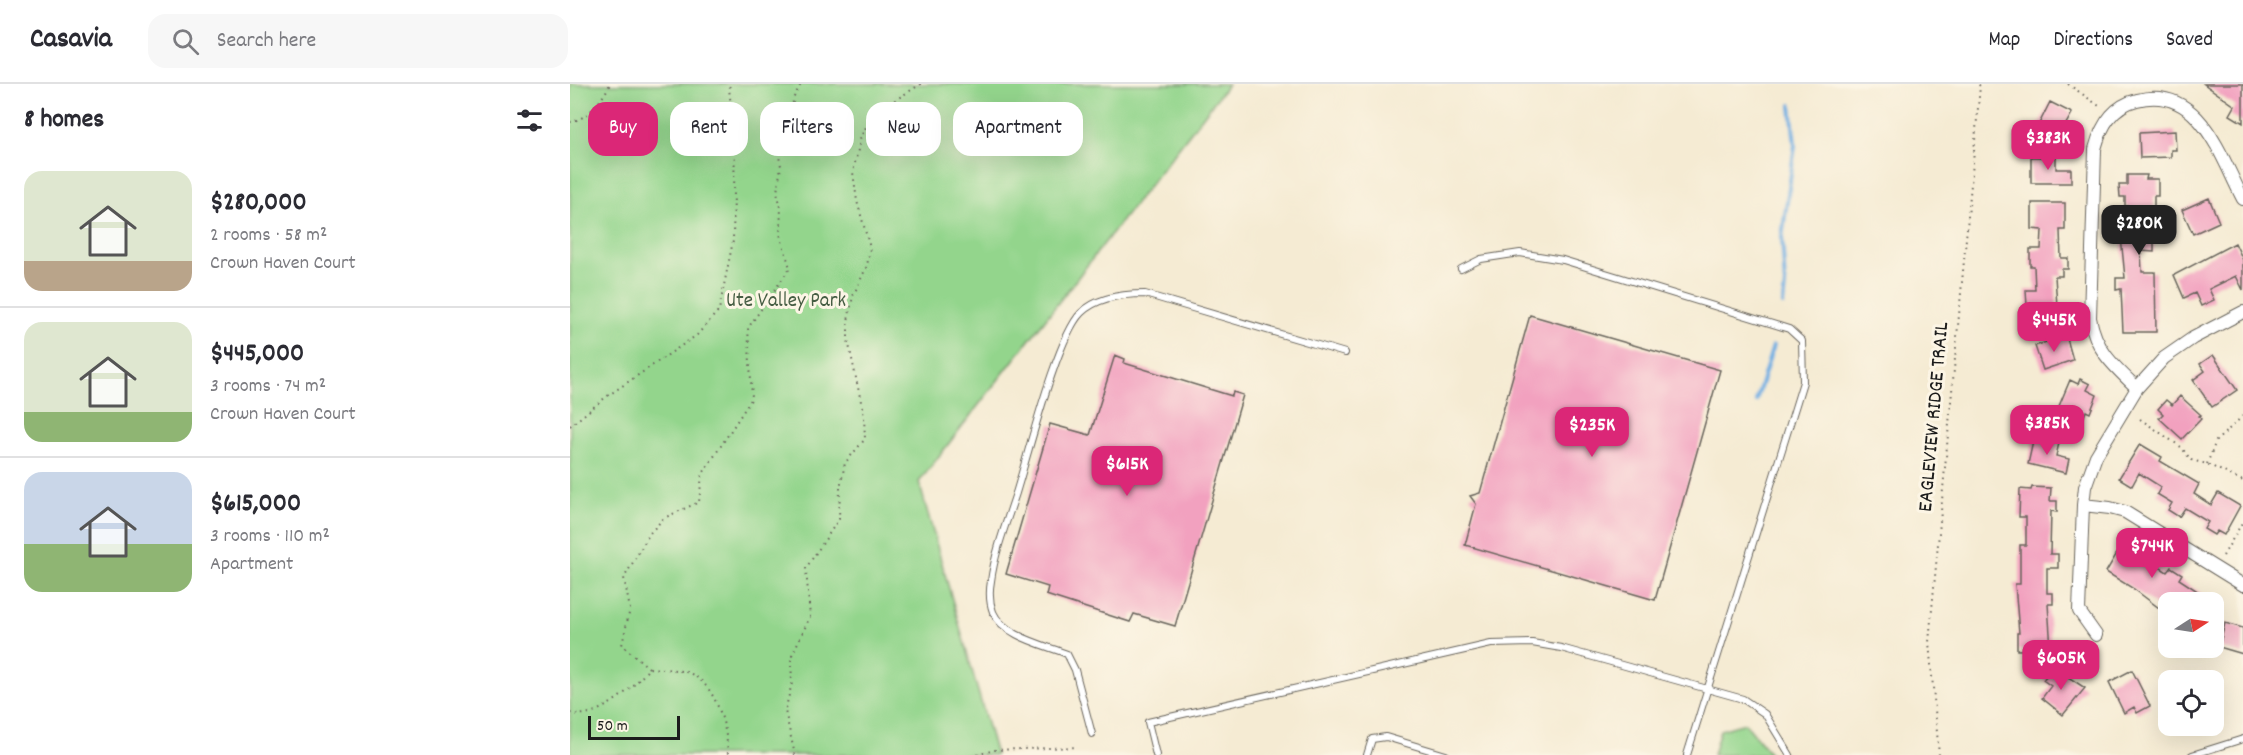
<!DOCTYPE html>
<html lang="en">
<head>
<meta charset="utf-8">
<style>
  :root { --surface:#fff; --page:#f7f7f7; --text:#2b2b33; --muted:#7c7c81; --line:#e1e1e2; --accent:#db2777 }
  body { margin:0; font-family:Dekko,sans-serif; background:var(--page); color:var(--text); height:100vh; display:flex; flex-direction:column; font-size:22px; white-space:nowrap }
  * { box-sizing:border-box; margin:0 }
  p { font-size:20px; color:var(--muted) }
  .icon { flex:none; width:33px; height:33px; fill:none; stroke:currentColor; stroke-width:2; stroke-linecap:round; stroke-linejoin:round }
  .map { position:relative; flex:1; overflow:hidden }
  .sheet { display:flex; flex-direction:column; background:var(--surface); width:570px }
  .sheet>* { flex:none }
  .hud { position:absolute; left:18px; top:18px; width:570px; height:54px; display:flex; gap:12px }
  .needle { width:39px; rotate:78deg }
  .controls { position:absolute; left:1588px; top:508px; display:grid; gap:12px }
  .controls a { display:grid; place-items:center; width:66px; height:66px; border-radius:12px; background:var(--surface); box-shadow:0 6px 24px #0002; font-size:30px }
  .scale { position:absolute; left:18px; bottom:15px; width:92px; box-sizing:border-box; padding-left:6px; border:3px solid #1c1c1c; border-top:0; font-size:16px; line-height:21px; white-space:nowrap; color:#1c1c1c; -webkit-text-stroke:4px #fcf5e5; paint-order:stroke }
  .price { position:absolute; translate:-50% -51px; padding:0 14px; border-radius:12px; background:var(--accent); color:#fff; font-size:20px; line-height:39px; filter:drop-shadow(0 2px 3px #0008) }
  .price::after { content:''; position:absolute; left:50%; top:36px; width:18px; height:14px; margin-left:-9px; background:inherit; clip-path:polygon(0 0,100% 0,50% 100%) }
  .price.selected { background:#222; color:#fff }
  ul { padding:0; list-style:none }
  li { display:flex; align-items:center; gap:18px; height:150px; padding:0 24px }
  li+li { border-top:2px solid var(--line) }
  li span { display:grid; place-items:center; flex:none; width:168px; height:120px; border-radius:18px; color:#555 }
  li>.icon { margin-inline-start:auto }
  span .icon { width:72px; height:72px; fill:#fffc; stroke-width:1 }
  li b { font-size:26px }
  h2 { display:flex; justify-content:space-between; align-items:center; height:72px; padding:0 24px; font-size:26px }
  .chip { padding:0 21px; border-radius:18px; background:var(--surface); box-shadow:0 6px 24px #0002; font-size:21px; line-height:54px }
  .chip.selected { background:var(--accent); color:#fff }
  header { display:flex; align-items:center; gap:36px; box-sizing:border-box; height:84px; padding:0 30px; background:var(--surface); border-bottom:2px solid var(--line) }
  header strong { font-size:28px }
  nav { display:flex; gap:33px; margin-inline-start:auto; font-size:21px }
  .search { width:420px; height:54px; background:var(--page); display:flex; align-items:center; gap:15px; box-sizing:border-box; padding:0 21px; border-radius:18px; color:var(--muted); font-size:22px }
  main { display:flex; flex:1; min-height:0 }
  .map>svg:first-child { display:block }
  .green { fill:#93d58c; stroke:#587854; stroke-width:1.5 }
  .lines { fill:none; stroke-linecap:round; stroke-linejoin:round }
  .stream { stroke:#70afe3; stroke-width:4 }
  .building { fill:#f2a1bf }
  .service-casing { stroke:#68645c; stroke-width:8 }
  .minor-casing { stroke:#68645c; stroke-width:14 }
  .path { stroke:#68645c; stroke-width:2; stroke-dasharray:1.5 4.5; stroke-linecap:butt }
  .service { stroke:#fff; stroke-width:6 }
  .minor { stroke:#fff; stroke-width:12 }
  .labels { text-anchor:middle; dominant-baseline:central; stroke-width:6; stroke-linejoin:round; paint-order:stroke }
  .park-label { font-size:21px; fill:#465d43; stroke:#fcf5e5 }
  .street-label { font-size:21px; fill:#1c1c1c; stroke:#fcf5e5 }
</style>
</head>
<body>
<header>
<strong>Casavia</strong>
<div class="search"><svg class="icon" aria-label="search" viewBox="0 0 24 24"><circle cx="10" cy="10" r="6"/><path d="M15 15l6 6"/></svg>Search here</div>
<nav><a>Map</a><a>Directions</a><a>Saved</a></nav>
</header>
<main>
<section class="sheet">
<h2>8 homes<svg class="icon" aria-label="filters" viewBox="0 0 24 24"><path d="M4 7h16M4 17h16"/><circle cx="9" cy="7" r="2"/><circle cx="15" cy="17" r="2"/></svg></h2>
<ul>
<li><span style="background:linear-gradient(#dfe7d0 75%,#b9a48a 0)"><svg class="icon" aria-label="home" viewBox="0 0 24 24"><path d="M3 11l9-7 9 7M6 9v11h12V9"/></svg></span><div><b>$280,000</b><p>2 rooms · 58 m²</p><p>Crown Haven Court</p></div></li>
<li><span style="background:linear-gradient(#dfe7d0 75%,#8fb573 0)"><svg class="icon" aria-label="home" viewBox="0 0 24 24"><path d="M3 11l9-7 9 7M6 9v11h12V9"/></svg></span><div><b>$445,000</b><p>3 rooms · 74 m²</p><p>Crown Haven Court</p></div></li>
<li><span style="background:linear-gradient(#c9d6e8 60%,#8fb573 0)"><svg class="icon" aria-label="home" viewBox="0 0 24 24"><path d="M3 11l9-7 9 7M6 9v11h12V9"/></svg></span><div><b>$615,000</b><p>3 rooms · 110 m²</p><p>Apartment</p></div></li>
</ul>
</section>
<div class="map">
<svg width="1673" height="671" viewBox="0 0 1673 671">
  <rect width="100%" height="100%" fill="#fcf5e5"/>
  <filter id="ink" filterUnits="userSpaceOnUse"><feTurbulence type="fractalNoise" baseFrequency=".0167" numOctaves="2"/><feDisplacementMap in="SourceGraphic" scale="12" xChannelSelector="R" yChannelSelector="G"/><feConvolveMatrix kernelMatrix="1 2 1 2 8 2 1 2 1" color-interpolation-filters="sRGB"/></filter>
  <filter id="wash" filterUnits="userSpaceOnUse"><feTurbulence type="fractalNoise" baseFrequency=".008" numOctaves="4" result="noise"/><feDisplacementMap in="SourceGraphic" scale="24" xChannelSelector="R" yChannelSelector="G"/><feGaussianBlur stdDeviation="1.35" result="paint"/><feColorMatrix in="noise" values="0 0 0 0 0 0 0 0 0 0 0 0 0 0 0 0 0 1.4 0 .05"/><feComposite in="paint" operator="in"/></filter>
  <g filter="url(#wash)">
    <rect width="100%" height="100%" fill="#f5ebd3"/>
    <path class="green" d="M0 0H658L349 398 426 671H0Z
      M1175 639 1201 671H1143L1150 646Z"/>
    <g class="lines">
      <path class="stream" d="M1213 220 1215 201 1212 153 1225 61 1221 21
        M1186 317 1203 262"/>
    </g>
    <g id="blocks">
      <path class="building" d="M1634 0H1673V39L1660 31 1665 22Z
        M1480 18 1502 29 1496 40 1500 42 1494 55 1468 42Z
        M1605 47 1606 66H1601V73L1570 74 1569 49Z
        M1461 73H1486V85H1501V99H1461Z
        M1557 91H1577L1576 95H1588V112H1584V168L1571 167 1572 188H1585L1586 248H1553L1551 205 1546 206V194H1555L1551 153H1559V122H1555V113H1550L1549 101H1557Z
        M1639 114 1649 138 1623 150 1612 126Z
        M1462 119H1495V146H1490L1491 174H1498V185H1492V192H1485L1487 222H1495V235L1458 237 1456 206H1465L1464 182H1460V165H1471L1472 146 1462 145Z
        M1665 159 1673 176V206L1666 192 1639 205 1644 216 1631 222 1625 209 1614 214 1604 191Z
        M960 231 1150 286 1085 516 895 461 906 420 900 412 910 409Z
        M1496 251 1503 276 1473 286 1465 262Z
        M545 271 555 275 554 279 662 312 663 308 673 311 605 542 564 530 560 538 476 511 478 503 436 490 480 340 520 351Z
        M1643 271 1667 306 1642 323 1623 296 1635 287 1630 280Z
        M1510 295 1520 300 1517 306 1527 311 1520 329 1516 327 1512 337 1496 330 1498 326 1489 322 1500 296 1508 300Z
        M1610 312 1631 331 1629 332 1631 335 1612 355 1589 334 1593 330 1588 325 1596 316 1602 321Z
        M1464 353 1489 359 1486 372 1499 375 1496 389 1458 380Z
        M1570 360 1592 373 1590 377 1629 400 1624 410 1641 421 1648 409 1670 422 1654 451 1647 447 1644 451 1634 445 1638 438 1615 424 1609 433 1598 426 1602 419 1587 410 1591 403 1569 389 1562 402 1549 394Z
        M1462 403 1481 404 1480 417H1487V428L1481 427 1480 470H1488V484H1477V509H1483V520H1478L1481 565 1447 566V549H1449L1445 500H1450V461H1456V433H1449L1450 405 1461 406Z
        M1553 459 1597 488 1601 483 1612 490 1609 495 1632 510 1630 513 1640 519H1593L1589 524 1564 505 1536 488Z
        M1655 539 1673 544V570L1649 563Z
        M1483 583 1515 604 1493 631 1472 614 1481 602 1473 596Z
        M1562 586 1580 622 1567 629 1564 623 1554 629 1539 598Z"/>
    </g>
  </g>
  <g filter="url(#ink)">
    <use href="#blocks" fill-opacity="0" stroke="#68645c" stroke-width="1.5"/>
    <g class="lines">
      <g class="service-casing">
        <path id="service" d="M891 185 911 175 950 169 993 176 1219 245 1232 257 1233 298 1117 671
          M522 650 505 586 497 570C475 561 433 552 423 528 419 517 419 508 421 497 425 467 437 437 446 409 458 371 487 253 511 229 527 213 554 210 575 210L775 269
          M586 671 578 638 921 560 962 559 991 564 1173 615 1195 630 1220 671
          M797 671 802 655 816 653 876 671
          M1622 671 1673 655"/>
      </g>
      <g class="minor-casing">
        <path id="minor" d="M1567 304C1544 282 1526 267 1520 234L1525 65C1531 42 1542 22 1567 16 1629 0 1650 71 1673 115
          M1513 421 1540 424 1555 428 1673 501
          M1526 551 1509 527 1513 421 1515 403 1526 372 1567 304 1594 274 1623 254 1673 228"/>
      </g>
      <path class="path" d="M1498 0 1532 24
        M0 38C18 35 33 15 40 0
        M1570 335 1611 363 1621 376 1637 380 1673 397
        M0 342 36 313 127 251 149 226 163 157 165 59 159 4 161 0
        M1637 380 1646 357 1673 332
        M1653 472 1673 437
        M79 584 52 561 60 525 54 494 80 449 94 434 129 418 132 391 182 314 178 244 220 184 210 150 211 123 207 108 211 82 208 68 222 40 223 15 231 0
        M0 629C26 638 65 603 79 584 91 585 104 585 116 588 146 597 157 643 158 671
        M225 671 215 627 222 599 221 573 240 533 236 484 269 435 270 404 275 379 295 355 294 332 278 256V237L283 212 297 182 300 164 287 117 283 88 291 52 304 29 351 0
        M407 671 424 666 508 663
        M1369 671 1359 558 1410 2 1408 0"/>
      <use href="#service" class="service"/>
      <use href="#minor" class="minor"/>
    </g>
  </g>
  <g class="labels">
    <g class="park-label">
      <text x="216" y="218">Ute Valley Park</text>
    </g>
    <g class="street-label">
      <text transform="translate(1365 333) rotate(-85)">EAGLEVIEW RIDGE TRAIL</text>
    </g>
  </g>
</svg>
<div class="controls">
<a><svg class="needle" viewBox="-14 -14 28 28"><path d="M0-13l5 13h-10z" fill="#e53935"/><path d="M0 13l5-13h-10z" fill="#7c7c81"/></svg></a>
<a><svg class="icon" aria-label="locate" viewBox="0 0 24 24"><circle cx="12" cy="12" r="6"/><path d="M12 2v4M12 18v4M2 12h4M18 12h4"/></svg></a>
</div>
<div class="scale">50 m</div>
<b class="price" style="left:1478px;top:87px">$383K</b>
<b class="price selected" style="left:1569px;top:172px">$280K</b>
<b class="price" style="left:1484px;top:269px">$445K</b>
<b class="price" style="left:1477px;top:372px">$385K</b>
<b class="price" style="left:1022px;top:374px">$235K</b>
<b class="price" style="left:557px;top:413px">$615K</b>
<b class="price" style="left:1582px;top:495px">$744K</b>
<b class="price" style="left:1491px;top:607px">$605K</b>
<div class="hud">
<a class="chip selected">Buy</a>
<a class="chip">Rent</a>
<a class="chip">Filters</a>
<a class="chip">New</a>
<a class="chip">Apartment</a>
</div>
</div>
</main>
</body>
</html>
